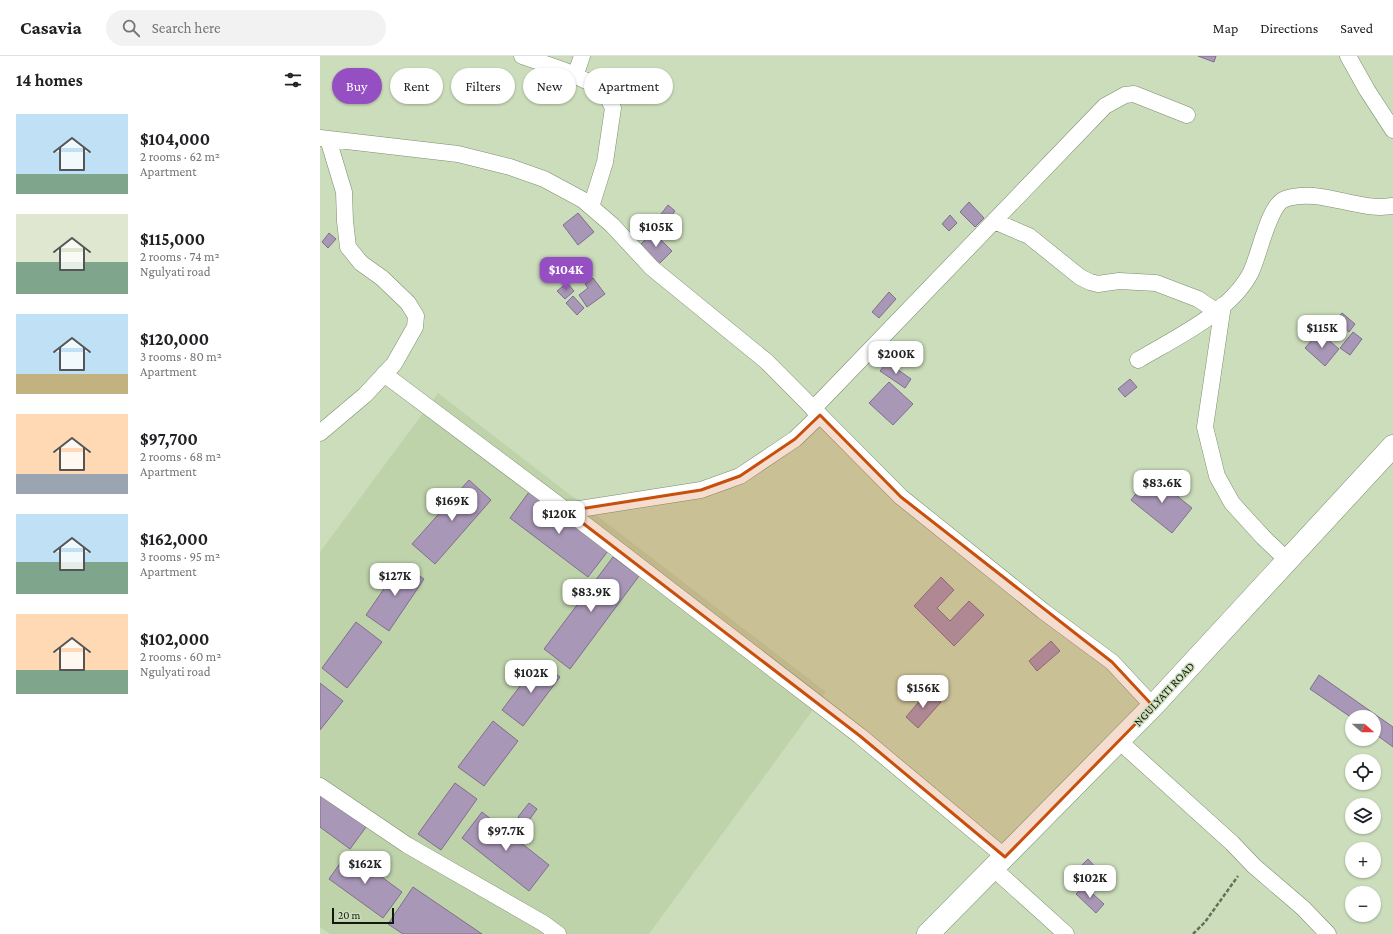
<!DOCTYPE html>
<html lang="en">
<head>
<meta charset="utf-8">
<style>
  :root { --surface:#fff; --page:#f2f2f2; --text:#202124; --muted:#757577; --line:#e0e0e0; --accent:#964fc3 }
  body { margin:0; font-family:"Crimson Pro",serif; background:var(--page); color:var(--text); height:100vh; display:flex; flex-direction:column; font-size:15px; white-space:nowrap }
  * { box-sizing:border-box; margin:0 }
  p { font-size:13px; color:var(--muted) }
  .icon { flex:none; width:22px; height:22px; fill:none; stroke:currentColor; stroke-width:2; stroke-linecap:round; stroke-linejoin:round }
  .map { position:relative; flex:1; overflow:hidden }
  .details { display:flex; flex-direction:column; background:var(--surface); width:320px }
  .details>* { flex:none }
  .hud { position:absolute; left:12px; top:12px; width:380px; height:36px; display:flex; gap:8px }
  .needle { width:26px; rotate:110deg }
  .buttons { position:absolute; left:1025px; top:654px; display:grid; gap:8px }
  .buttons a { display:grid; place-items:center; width:36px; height:36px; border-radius:50%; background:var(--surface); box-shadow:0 1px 3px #0004; font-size:20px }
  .scale { position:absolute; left:12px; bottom:10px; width:62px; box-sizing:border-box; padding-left:4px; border:2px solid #12180b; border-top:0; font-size:11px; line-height:14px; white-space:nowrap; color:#12180b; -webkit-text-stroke:3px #cbddba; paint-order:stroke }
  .price { position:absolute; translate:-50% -34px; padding:0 9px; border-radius:8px; background:#fff; color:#222; font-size:13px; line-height:26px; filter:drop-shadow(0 1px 2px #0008) }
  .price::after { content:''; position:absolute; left:50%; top:24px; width:12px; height:9px; margin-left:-6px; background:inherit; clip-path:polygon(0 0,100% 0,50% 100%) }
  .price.on { background:var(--accent); color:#fff }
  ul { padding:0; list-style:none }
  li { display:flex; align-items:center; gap:12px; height:100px; padding:0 16px }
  li span { display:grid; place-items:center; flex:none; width:112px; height:80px; border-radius:0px; color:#555 }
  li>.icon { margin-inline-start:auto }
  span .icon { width:48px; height:48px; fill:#fffc; stroke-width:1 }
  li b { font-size:17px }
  h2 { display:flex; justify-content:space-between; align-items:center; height:48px; padding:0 16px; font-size:17px }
  .tag { padding:0 14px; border-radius:18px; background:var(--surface); box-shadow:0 1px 3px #0004; font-size:14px; line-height:36px }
  .tag.on { background:var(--accent); color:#fff }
  header { display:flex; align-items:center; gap:24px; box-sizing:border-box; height:56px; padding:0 20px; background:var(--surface); border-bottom:1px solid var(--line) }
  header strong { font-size:19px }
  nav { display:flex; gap:22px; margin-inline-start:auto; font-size:14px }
  .search { width:280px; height:36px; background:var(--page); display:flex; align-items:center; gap:10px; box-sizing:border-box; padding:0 14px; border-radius:22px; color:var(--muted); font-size:15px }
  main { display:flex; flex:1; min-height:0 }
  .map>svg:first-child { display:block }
  .built { fill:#bed3aa }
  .building { fill:#a997b7; stroke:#806e8d }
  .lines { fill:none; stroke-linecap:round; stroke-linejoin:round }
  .street-casing { stroke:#7c8d6d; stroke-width:17 }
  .secondary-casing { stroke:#7c8d6d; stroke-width:23 }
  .path { stroke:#65715a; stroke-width:2.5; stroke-dasharray:4 2; stroke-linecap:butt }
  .street { stroke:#fff; stroke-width:16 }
  .secondary { stroke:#fff; stroke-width:22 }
  .marked { fill:#c84f0c; fill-opacity:0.2; stroke:#c84f0c; stroke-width:3; stroke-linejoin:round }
  .labels { text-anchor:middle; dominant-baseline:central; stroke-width:3; stroke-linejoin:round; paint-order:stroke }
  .street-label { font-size:12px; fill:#12180b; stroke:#cbddba }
</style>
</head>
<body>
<header>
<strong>Casavia</strong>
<div class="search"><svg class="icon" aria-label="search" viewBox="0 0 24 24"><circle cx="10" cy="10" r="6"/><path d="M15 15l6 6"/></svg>Search here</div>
<nav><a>Map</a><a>Directions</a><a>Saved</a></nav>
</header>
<main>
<section class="details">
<h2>14 homes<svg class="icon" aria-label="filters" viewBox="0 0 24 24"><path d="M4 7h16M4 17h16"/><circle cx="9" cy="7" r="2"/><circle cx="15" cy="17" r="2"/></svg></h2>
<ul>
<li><span style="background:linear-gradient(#bfe0f5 75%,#7fa58c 0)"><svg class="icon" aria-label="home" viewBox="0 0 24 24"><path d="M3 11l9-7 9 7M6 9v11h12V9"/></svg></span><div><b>$104,000</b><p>2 rooms · 62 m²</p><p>Apartment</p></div></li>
<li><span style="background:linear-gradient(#dfe7d0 60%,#7fa58c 0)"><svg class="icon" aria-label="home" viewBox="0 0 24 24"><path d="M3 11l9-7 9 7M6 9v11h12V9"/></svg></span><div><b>$115,000</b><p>2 rooms · 74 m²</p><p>Ngulyati road</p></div></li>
<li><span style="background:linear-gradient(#bfe0f5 75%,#c2b280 0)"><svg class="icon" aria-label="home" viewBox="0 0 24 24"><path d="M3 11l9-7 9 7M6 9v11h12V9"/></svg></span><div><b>$120,000</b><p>3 rooms · 80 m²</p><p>Apartment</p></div></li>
<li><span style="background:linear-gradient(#ffd9b3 75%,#9aa5b1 0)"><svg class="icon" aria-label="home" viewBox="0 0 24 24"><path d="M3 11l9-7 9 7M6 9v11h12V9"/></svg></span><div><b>$97,700</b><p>2 rooms · 68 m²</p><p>Apartment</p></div></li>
<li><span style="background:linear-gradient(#bfe0f5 60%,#7fa58c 0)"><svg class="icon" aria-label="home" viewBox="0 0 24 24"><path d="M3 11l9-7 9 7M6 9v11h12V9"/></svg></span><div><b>$162,000</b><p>3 rooms · 95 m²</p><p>Apartment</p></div></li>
<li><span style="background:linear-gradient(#ffd9b3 70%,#7fa58c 0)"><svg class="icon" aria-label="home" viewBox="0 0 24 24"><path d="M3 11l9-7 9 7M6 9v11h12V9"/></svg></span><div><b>$102,000</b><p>2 rooms · 60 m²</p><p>Ngulyati road</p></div></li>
</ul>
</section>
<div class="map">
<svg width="1073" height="878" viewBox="0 0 1073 878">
  <rect width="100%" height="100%" fill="#cbddba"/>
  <path class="built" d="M118 337 506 636 329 878H10L0 871V496Z"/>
  <path class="building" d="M878 0H896L894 6Z
    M649 146 664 162 655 171 640 156Z
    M348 149 355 155 345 168 338 162Z
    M258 157 274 176 258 189 243 169Z
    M630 159 637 167 629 175 622 168Z
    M333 176 352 195 339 208 320 189Z
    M9 177 16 183 8 192 2 186Z
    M273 222 285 238 267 251 259 239 268 232 265 228Z
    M247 227 254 235 245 243 237 235Z
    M569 236 576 243 559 262 552 256Z
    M253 240 264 252 257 259 246 247Z
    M1022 257 1035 268 1029 276 1016 264Z
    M999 276 1019 293 1005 310 985 292Z
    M1033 276 1042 283 1030 299 1020 292Z
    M567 306 591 323 585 332 560 315Z
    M810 323 817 331 805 341 798 333Z
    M569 326 593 348 573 369 549 347Z
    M831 419 872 452 852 477 811 444Z
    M149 424 171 444 115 508 92 488Z
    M209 436 288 495 268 521 190 462Z
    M293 501 319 520 250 613 224 593Z
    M81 508 104 523 69 575 46 559Z
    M621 521 634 534 617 552 630 565 649 545 664 559 634 590 594 550Z
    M36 566 62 586 27 632 2 612Z
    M731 585 740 595 717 615 709 605Z
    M219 605 240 621 203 670 182 654Z
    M999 619 1073 671V691L1054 677V661L1032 662 990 633Z
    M0 627 23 645 0 674Z
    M608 635 621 646 598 672 586 661Z
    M173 665 198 685 164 730 138 711Z
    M135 727 157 743 121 794 98 778Z
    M0 731 49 767 30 793 0 771Z
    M209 747 217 753 207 767 198 761Z
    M162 756 229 809 209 835 142 782Z
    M28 796 82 836 63 862 9 823Z
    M768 803 777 813 763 827 754 817Z
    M764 830 784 848 776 857 756 838Z
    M93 831 162 878H83L68 868Z"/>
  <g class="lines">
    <g class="street-casing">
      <path id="street" d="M202 0 243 14 273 28 287 40 293 52 285 106 271 151
        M1028 0 1047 34 1073 74
        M255 20 262 0
        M0 82 138 98 190 111 224 123 263 144 292 169 332 212 446 305 581 441 723 555 792 606 833 650
        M674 165 709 180 760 221 770 226 778 228 799 225 836 227 878 243 896 255
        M903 249 885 371 897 420 912 447 943 481 968 505
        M818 304C855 282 909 257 930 218 939 202 948 149 965 143 999 131 1038 156 1073 150
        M64 318 271 473 540 680 685 801
        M493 353 785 50 805 39 814 38 867 59
        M0 377 45 339 74 308 95 271 96 260 88 247 62 222 41 207 28 191 25 165 24 136 8 83
        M247 455 381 434 420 420 475 383 500 359
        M799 685 912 787 934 810 983 852 1008 878
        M0 730 87 789 223 867 238 878
        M673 812 746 878"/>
    </g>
    <g class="secondary-casing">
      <path id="secondary" d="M608 878 833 650 1073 390"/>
    </g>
    <path class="path" d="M873 878 885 866 918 820"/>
    <use href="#street" class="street"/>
    <use href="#secondary" class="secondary"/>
  </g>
  <path class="marked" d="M500 359 581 441 792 606 833 650 685 801 540 680 247 455 381 434 420 420 475 383Z"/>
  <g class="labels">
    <g class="street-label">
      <text transform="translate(844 638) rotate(-47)">NGULYATI ROAD</text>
    </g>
  </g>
</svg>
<div class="buttons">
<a><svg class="needle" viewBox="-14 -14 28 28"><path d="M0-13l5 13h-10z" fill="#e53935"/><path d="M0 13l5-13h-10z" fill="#757577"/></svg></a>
<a><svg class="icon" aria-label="locate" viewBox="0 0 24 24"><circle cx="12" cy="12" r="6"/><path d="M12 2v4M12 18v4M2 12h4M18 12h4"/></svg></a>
<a><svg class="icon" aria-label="layers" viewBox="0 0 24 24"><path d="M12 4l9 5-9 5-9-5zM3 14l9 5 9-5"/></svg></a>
<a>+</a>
<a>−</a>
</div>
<div class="scale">20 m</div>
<b class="price" style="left:336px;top:192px">$105K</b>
<b class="price on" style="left:246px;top:235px">$104K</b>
<b class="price" style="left:1002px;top:293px">$115K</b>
<b class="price" style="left:576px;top:319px">$200K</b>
<b class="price" style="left:842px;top:448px">$83.6K</b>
<b class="price" style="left:132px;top:466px">$169K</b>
<b class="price" style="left:239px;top:479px">$120K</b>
<b class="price" style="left:75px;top:541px">$127K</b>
<b class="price" style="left:271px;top:557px">$83.9K</b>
<b class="price" style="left:211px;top:638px">$102K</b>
<b class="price" style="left:603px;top:653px">$156K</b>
<b class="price" style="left:186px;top:796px">$97.7K</b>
<b class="price" style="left:45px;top:829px">$162K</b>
<b class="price" style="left:770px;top:843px">$102K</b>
<div class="hud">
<a class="tag on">Buy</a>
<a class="tag">Rent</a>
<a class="tag">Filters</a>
<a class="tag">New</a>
<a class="tag">Apartment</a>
</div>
</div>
</main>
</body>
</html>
